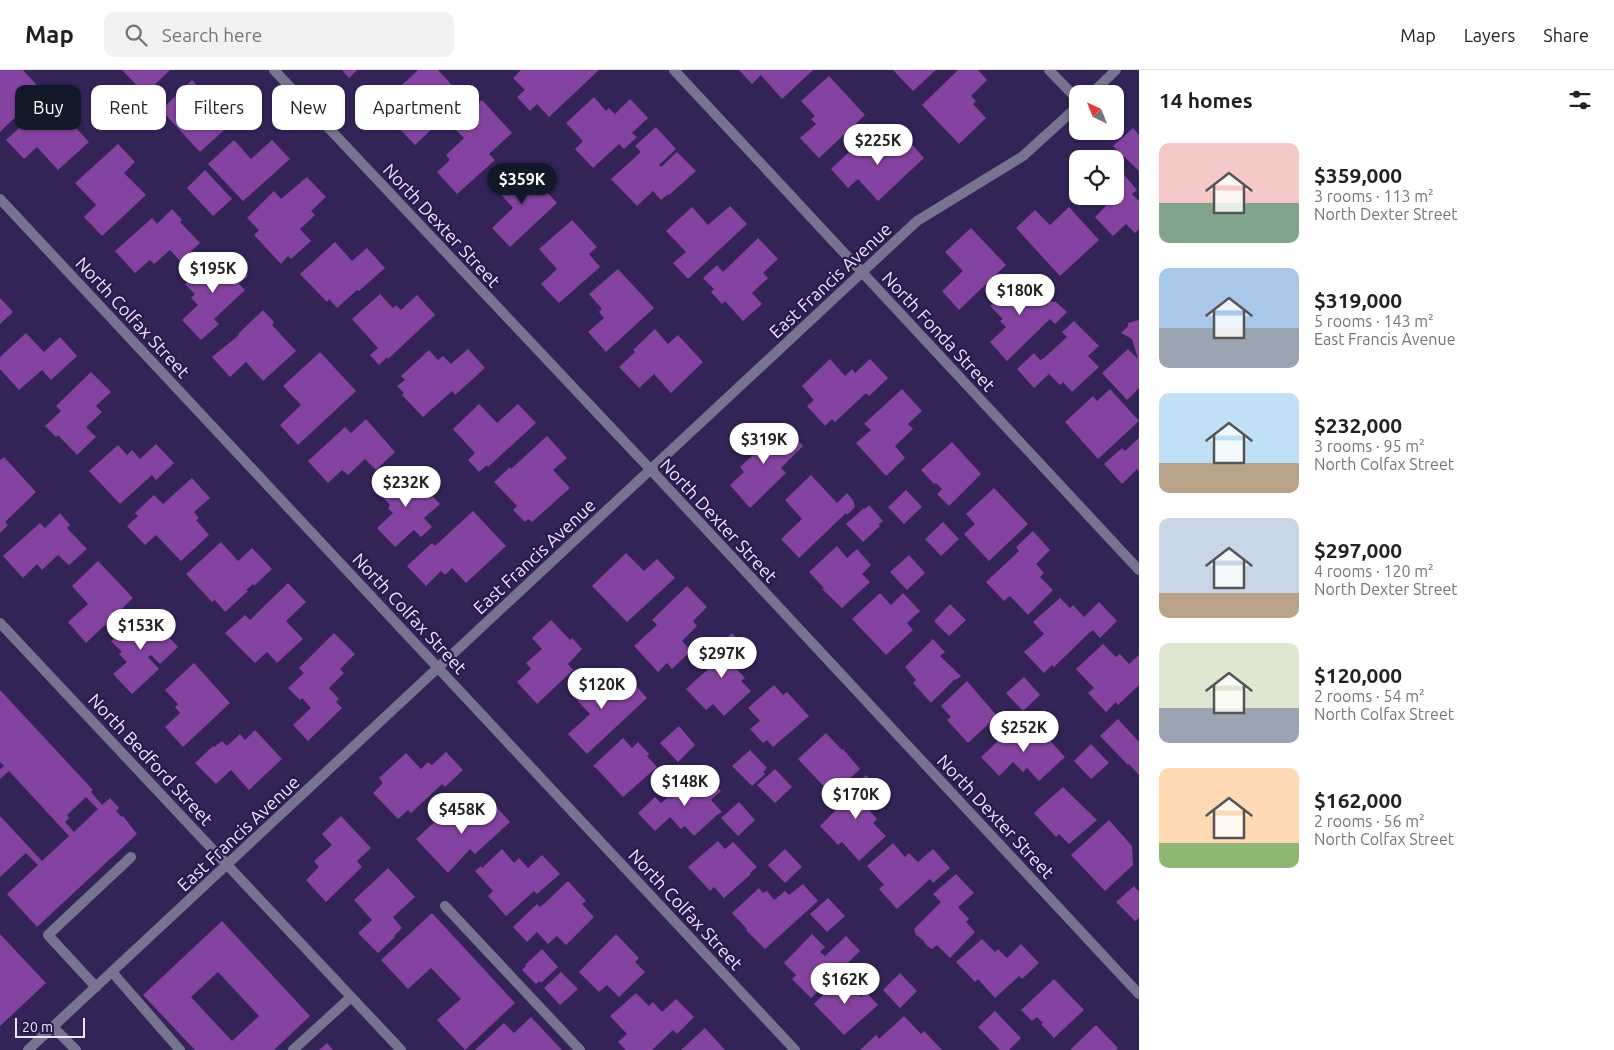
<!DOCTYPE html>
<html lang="en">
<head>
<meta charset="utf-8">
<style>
  :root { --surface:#fff; --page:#f2f2f2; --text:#202124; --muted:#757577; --line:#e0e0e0; --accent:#111827 }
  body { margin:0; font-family:Ubuntu,sans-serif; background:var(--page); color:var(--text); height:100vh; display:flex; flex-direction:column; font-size:19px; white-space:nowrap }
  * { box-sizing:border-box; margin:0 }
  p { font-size:16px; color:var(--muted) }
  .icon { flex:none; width:28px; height:28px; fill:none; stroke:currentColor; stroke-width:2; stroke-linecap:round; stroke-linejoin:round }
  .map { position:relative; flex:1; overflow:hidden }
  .panel { display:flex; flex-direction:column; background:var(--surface); width:475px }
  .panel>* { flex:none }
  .hud { position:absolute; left:15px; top:15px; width:475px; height:45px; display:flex; gap:10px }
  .needle { width:32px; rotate:317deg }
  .tools { position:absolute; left:1069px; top:15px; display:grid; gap:10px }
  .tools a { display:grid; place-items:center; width:55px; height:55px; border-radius:10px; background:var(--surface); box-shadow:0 1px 4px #0004; font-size:25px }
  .scale { position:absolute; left:15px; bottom:12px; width:70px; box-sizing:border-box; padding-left:5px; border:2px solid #ebe7fb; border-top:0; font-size:14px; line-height:18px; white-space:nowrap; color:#ebe7fb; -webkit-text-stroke:4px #29194c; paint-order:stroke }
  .price { position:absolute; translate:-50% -42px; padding:0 11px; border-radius:18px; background:#fff; color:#222; font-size:16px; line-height:32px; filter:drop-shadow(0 1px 2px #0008) }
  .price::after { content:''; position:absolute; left:50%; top:30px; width:15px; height:11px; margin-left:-8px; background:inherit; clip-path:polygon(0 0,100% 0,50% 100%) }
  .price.current { background:var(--accent); color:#fff }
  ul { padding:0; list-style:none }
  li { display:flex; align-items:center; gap:15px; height:125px; padding:0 20px }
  li span { display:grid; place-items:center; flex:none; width:140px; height:100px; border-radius:10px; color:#555 }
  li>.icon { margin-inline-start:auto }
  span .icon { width:60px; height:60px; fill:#fffc; stroke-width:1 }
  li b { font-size:21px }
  h2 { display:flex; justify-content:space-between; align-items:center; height:60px; padding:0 20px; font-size:21px }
  .tag { padding:0 18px; border-radius:10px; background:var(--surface); box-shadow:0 1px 4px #0004; font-size:18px; line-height:45px }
  .tag.current { background:var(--accent); color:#fff }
  header { display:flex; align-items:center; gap:30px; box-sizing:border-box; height:70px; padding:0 25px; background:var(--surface); border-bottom:1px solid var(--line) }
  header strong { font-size:24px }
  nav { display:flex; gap:28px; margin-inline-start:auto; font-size:18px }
  .search { width:350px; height:45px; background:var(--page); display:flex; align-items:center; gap:12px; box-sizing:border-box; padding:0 18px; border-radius:10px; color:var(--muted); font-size:19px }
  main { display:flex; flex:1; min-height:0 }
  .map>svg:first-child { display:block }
  .building { fill:#8443a0; fill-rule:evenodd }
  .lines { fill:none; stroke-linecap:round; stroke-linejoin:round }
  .service { stroke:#78738e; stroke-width:10 }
  .minor { stroke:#78738e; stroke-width:10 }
  .labels { text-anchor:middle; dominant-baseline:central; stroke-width:4.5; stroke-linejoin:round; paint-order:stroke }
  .street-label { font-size:18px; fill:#ebe7fb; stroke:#29194c }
</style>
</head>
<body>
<header>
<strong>Map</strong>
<div class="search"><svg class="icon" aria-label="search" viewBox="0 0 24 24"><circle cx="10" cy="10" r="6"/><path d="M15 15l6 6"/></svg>Search here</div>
<nav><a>Map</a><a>Layers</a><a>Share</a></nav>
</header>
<main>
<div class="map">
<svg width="1139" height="980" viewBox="0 0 1139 980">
  <rect width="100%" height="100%" fill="#332357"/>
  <path class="building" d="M0 0H23L42 21 0 62Z
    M122 0H170L145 24Z
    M342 0H357L349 8Z
    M418 0H438L461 25 430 53 434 57 415 75 397 56 412 42 408 38 415 31 401 16Z
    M521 0H599L549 47 537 34 530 41 517 27 525 20 513 8Z
    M739 0H813L782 29 761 5 752 14Z
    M893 0H936L913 21Z
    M958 0H978L987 10 971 26 976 31 973 34 986 48 959 74 922 35Z
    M829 6 865 45 819 88 800 68 816 54 811 49 815 46 801 31Z
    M192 10 213 33 226 21 245 41 200 82 161 40Z
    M594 27 606 41 609 38 615 44 630 29 648 48 632 63 637 67 624 79 619 74 593 98 575 79 583 71 566 53Z
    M50 30 89 72 58 100 37 77 24 89 6 70Z
    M482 30 512 63 489 84 495 90 457 124 437 102 450 90 446 85 464 68 453 57Z
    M656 57 676 79 659 95 661 97 677 82 696 101 669 125 668 124 661 130 653 121 637 136 611 109 641 82 635 76Z
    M1133 58 1139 65V101L1113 76Z
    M874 64 891 82 906 68 924 88 878 131 858 109 848 118 831 99 849 82 851 84Z
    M234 70 251 89 272 70 290 89 243 131 208 94Z
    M118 74 135 92 124 103 146 125 102 166 84 147 96 135 75 113Z
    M1105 82 1111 89H1097Z
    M1115 94 1137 120 1132 124 1139 131V159L1135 163 1126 154 1113 166 1095 147 1106 136 1097 126H1115Z
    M521 95 557 133 510 177 492 158 513 138 496 119Z
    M205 100 232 129 213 146 187 118Z
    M307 107 326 127 311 141 315 145 300 159 311 171 291 189 288 186 281 194 254 165 259 160 247 148 274 121 281 129Z
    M730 136 747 154 688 209 673 193 686 182 666 161 692 137 708 155Z
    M1069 137 1099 170 1060 206 1016 158 1035 140 1050 155Z
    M172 139 182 150 180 152 200 173 180 191 170 180 154 194 150 190 135 203 115 181 152 148 157 154Z
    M572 150 597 177 589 184 600 197 559 233 541 214 557 199 539 179Z
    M971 158 1006 195 959 240 942 221 963 201 945 182Z
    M758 168 778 189 763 203 768 208 752 223 762 234 743 251 725 231 722 234 711 222 714 219 703 208 717 195 723 202Z
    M335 172 352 191 367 178 385 198 359 221 357 220 337 238 329 229 327 232 300 204Z
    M214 187 223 197 232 189 248 206 239 214 245 220 214 249 219 254 201 270 182 250 198 235 191 228 195 224 185 214Z
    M618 199 654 238 606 282 588 262 604 248 599 242 602 239 589 224Z
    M1010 204 1041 236 1049 231 1056 232 1067 242 1055 254 1050 249 1007 291 990 272 1006 257 1000 251 1003 249 990 236 997 229 991 222Z
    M380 224 393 238 396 235 401 240 417 225 435 245 388 289 387 287 379 295 370 285 378 278 352 249Z
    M0 228 13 242 0 254Z
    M263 240 274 252 272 255 296 281 263 311 246 292 230 307 212 287 239 265 238 264Z
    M1139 250V318L1127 330 1102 303 1128 279 1138 289 1132 269 1121 263 1128 256V253Z
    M1074 251 1099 276 1088 286 1099 297 1072 322 1063 312 1060 315 1049 304 1034 318 1017 299 1034 283 1040 290 1044 288 1067 267 1062 262Z
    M655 259 668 274 678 265 703 292 671 323 654 304 639 318 619 297 635 282 633 280Z
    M26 263 44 282 60 267 77 286 51 310 42 300 19 320 0 299V287Z
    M468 279 485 298 455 325 452 321 423 347 402 325 404 323 397 316 405 310 401 306 429 280 438 290 443 286 451 294Z
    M320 282 356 321 298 375 280 355 301 335 283 316Z
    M830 289 845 306 852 299 855 303 870 289 888 308 869 326 866 323 835 352 832 349 825 356 807 336 814 330 802 316Z
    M91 302 111 322 96 336 102 342 86 357 96 367 77 385 58 365 56 367 45 356 61 341 56 336Z
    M902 319 922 341 908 354 913 359 895 376 905 388 886 406 856 373 871 360 864 354Z
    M1110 319 1139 351 1098 389 1065 352 1093 326 1097 331Z
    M479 334 497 353 518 334 536 353 488 397 487 395 479 402 468 390 475 383 453 359Z
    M366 349 395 382 376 400 365 389 348 405 342 400 328 413 308 391 345 357 351 363Z
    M765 354 783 374 793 364 803 376 781 398 786 403 750 438 730 415 744 402 740 397 755 383 745 372Z
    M547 366 567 388 553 400 570 418 532 452 528 449 525 452 513 440 517 436 494 412 510 397 511 399Z
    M1139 368V401L1137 399 1122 414 1104 394 1122 378 1125 381Z
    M952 372 981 404 949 436 937 424 942 419 936 413 934 414 921 400Z
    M156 374 174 393 156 410 152 405 120 434 89 401 118 375 127 385 132 380 140 389Z
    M4 387 36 422 5 452 8 455 0 463V390Z
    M405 397 440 434 424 448 432 457 421 467 414 460 395 477 377 458 393 443 388 438 390 435 378 422Z
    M811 405 837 433 847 423 853 430 855 437 847 445 846 443 799 488 781 469 802 449 785 430Z
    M192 408 210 428 194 442 199 448 196 450 209 465 181 491 156 465 145 475 127 456 138 446 135 443 154 425 163 434Z
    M994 418 1028 454 989 491 964 464 975 454 966 444Z
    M906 420 922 437 904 454 888 437Z
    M869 435 883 451 879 454 880 456 863 472 846 454 864 438 865 439Z
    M473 441 506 476 466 513 452 498 445 505 441 501 426 516 407 496 432 473 435 476Z
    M60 443 70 455 67 458 87 479 69 495 58 485 42 500 37 494 23 508 3 486 40 453 45 458Z
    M943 452 959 469 941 486 925 469Z
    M1033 461 1050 480 1036 494 1044 503 1040 507 1053 520 1028 545 1010 526 1004 531 986 512 1019 481 1016 477Z
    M221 472 238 491 252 478 272 499 254 516 253 514 246 520 248 521 225 542 215 530 212 532 186 504Z
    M837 476 847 488 857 479 871 495 862 504 870 512 842 538 822 519 824 518 809 502Z
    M626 483 644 501 657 489 675 508 627 552 592 516Z
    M909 485 925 503 907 520 890 502Z
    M98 491 133 528 86 573 68 552 88 534 72 516Z
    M288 513 306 532 286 551 303 569 277 593 267 582 255 593 225 563 245 545 250 550Z
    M687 516 707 537 693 551 697 556 682 571 691 581 672 599 667 593 658 602 634 576 657 555 652 550Z
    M880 523 891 535 903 523 920 541 907 553 913 560 886 585 852 549Z
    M1060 528 1070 538 1073 535 1084 547 1099 532 1117 551 1100 568 1093 560 1088 564 1054 597 1052 595 1044 603 1024 582 1044 564 1033 552Z
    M950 534 966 550 949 566 934 551Z
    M144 540 178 577 160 594 151 585 148 587 159 599 132 624 113 604 127 592 119 584 122 582 111 571Z
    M551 550 570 570 572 568 582 579 568 594 573 600 537 634 517 612 531 599 526 593 542 579 532 568Z
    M334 563 355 584 340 599 344 603 329 618 339 629 336 632 342 638 308 671 293 655 311 638 302 628 300 630 288 618 304 603 299 598Z
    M732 563 748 581 733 595 745 608 741 611 751 621 724 646 713 634 706 640 686 619 718 590 720 586 714 579Z
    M933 569 945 582 940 586 961 606 956 610 955 609 931 633 913 613 916 610 905 597Z
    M1103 574 1116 587 1120 584 1129 594 1139 585V615L1118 635 1116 632 1106 642 1088 623 1094 618 1076 599Z
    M194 593 230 633 183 677 165 657 180 643 175 637 178 634 165 620Z
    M599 600 623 628 636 616 647 628 587 684 568 664 590 644 572 625Z
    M1024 607 1040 625 1023 641 1006 623Z
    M967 611 997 646 968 673 947 650 951 647 941 636Z
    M774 615 783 625 787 622 809 646 773 677 767 670 763 673 750 659 760 651 748 638Z
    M0 620 93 720 91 722 102 735 110 728 119 738 116 741 122 747 123 746 137 764 37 857 7 824 38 795 26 783 0 807V746L42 791 69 766 9 701 0 709V699L4 696 0 692ZM86 727 98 739 74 762 65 752 69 748 67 745Z
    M1118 649 1139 672V705L1129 694 1128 695 1100 666Z
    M1025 651 1042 670 1046 666 1065 687 1039 711 1027 698 1023 702 1013 692 999 706 981 687 999 670 1002 673Z
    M679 656 695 675 678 692 660 673Z
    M255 660 282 689 249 720 231 700 216 714 195 693 213 676 214 677 222 671 227 676 240 664 245 670Z
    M826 663 842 680 843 679 860 699 832 725 798 689Z
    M623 668 632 678 638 672 649 684 647 686 657 697 623 727 597 699 593 696Z
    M1091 674 1109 693 1091 709 1074 691Z
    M750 680 767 698 763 702 765 704 752 716 732 696Z
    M446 682 463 700 445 717 442 714 411 743 408 740 398 749 373 723 383 713 379 708 406 683 421 699 428 692 432 695Z
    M775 699 792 717 775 733 757 715Z
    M705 705 721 721 711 730 722 742 717 745 694 766 685 756 681 759 670 747 655 761 638 743 655 727 661 733 689 709 694 715Z
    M866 705 883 724 868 739 877 749 873 753 886 766 859 791 842 772 838 775 820 756 851 725 847 722Z
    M1063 717 1097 750 1069 774 1059 764 1056 767 1034 743Z
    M491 731 510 752 475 784 470 779 448 803 416 769 444 743 455 755 473 738 478 743Z
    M739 732 755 750 738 766 721 748Z
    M341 746 371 778 357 791 362 797 326 832 306 810 319 797 314 791 332 775 322 764Z
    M1109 750 1132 776 1133 795 1105 821 1071 785Z
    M718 771 725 779 733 772 757 797 750 803 751 804 724 828 714 817 710 821 688 797Z
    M893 773 905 787 909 783 918 792 933 779 950 798 933 813 930 809 897 839 879 819 884 815 867 796Z
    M502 779 514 793 519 788 528 798 542 785 560 804 537 824 534 821 506 846 488 826 493 821 475 801 481 796 482 798Z
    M785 779 802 797 785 813 768 795Z
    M388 798 415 827 393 847 402 858 394 866 395 867 378 883 358 863 372 850 354 830Z
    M956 804 974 823 958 837 969 849 966 852 975 862 950 888 937 875 932 879 927 876 923 870 916 865 914 859 941 832 933 824Z
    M568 811 586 831 582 834 594 847 566 875 557 866 548 874 537 862 527 872 513 857 537 834 540 837 545 833Z
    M803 814 818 831 765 879 746 860 747 859 732 843 759 818 763 823 767 821 774 830 785 821 789 825Z
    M1134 816 1139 822V848L1135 851 1116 832Z
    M828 828 845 846 827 862 810 844Z
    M432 843 515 933 465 980 437 950 461 929 431 898 408 919 381 890Z
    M222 851 310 946 274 980H195L143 925ZM218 902 259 946 232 971 191 927Z
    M0 864 46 913 0 956Z
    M616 864 639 888 635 892 645 902 619 927 607 915 599 922 579 902Z
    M812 864 825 877 820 882 825 886 846 866 860 881 811 928 792 909 796 905 784 893Z
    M982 869 995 882 998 879 1007 888 1021 874 1039 893 1022 909 1019 906 995 928 978 909 975 912 956 892Z
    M542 879 558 897 541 913 540 911 536 914 522 900 526 896 525 895Z
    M561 902 578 919 560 935 544 918Z
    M900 903 917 921 900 938 883 920Z
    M844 905 861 927 866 922 878 935 844 965 814 934Z
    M1054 909 1084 940 1054 968 1041 954 1043 953 1037 947 1032 951 1021 940Z
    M636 923 649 936 653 932 662 942 676 929 694 947 677 964 673 960 652 980H626L618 972 627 964 610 946Z
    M995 941 1021 968 1009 980H1000L978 957Z
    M904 946 921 964 924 961 942 980H860L876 965 879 969Z
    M531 947 562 980H475L504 953 514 963Z
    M1096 955 1118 978 1116 980H1070Z
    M705 958 725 980H681Z
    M327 973 333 980H319Z"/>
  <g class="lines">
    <path class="service" d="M445 836 580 980
      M112 902 180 980
      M96 917 48 865 131 787
      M53 957 76 980
      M293 980 351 927"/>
    <path class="minor" d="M274 0 651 400 1139 924
      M674 0 1139 500
      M1049 0 1078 30
      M1091 24 1116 0
      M0 129 795 980
      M0 553 401 980
      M28 980 917 151 1023 86 1078 36"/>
  </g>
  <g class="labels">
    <g class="street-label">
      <text transform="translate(442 155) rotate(47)">North Dexter Street</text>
      <text transform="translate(830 210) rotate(-43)">East Francis Avenue</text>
      <text transform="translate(133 247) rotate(47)">North Colfax Street</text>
      <text transform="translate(939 261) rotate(47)">North Fonda Street</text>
      <text transform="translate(719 450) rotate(47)">North Dexter Street</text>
      <text transform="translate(534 486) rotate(-43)">East Francis Avenue</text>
      <text transform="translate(410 543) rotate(47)">North Colfax Street</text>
      <text transform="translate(151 689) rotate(47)">North Bedford Street</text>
      <text transform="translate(996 746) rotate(47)">North Dexter Street</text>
      <text transform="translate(238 763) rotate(-43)">East Francis Avenue</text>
      <text transform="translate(686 839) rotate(47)">North Colfax Street</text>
    </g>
  </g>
</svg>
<div class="tools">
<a><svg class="needle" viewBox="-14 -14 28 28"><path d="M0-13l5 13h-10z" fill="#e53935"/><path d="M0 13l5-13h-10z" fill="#757577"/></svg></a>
<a><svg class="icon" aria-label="locate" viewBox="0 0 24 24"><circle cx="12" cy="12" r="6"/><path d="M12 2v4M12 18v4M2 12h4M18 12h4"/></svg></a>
</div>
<div class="scale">20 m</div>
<b class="price" style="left:878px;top:96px">$225K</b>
<b class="price current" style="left:522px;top:135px">$359K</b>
<b class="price" style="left:213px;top:224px">$195K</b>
<b class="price" style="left:1020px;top:246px">$180K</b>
<b class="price" style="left:764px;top:395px">$319K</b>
<b class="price" style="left:406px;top:438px">$232K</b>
<b class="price" style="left:141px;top:581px">$153K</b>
<b class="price" style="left:722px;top:609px">$297K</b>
<b class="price" style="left:602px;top:640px">$120K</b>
<b class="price" style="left:1024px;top:683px">$252K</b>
<b class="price" style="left:685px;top:737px">$148K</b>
<b class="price" style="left:856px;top:750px">$170K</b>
<b class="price" style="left:462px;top:765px">$458K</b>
<b class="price" style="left:845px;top:935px">$162K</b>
<div class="hud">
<a class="tag current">Buy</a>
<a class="tag">Rent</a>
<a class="tag">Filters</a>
<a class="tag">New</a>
<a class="tag">Apartment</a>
</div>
</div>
<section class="panel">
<h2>14 homes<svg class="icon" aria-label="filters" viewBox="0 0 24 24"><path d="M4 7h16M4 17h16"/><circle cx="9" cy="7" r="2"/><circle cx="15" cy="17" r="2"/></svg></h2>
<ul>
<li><span style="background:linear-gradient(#f6c9c9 60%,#7fa58c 0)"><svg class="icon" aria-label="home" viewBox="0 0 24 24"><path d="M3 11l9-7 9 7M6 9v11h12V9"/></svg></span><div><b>$359,000</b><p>3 rooms · 113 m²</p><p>North Dexter Street</p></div></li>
<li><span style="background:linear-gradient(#a9c7e8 60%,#9aa5b1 0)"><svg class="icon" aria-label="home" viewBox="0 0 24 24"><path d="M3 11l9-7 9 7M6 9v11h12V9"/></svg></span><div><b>$319,000</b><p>5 rooms · 143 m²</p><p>East Francis Avenue</p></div></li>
<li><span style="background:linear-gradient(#bfe0f5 70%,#b9a48a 0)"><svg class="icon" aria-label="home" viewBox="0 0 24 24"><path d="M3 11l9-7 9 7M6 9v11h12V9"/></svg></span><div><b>$232,000</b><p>3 rooms · 95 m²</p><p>North Colfax Street</p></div></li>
<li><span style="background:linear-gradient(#c9d6e8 75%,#b9a48a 0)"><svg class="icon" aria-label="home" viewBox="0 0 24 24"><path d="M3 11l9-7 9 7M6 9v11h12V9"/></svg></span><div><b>$297,000</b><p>4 rooms · 120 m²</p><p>North Dexter Street</p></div></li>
<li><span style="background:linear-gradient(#dfe7d0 65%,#9aa5b1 0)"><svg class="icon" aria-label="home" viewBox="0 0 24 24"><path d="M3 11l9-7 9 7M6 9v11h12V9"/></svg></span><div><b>$120,000</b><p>2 rooms · 54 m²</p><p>North Colfax Street</p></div></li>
<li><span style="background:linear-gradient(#ffd9b3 75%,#8fb573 0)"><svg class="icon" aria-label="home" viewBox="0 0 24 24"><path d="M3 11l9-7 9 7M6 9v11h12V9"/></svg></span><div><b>$162,000</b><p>2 rooms · 56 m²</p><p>North Colfax Street</p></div></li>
</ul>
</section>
</main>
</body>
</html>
